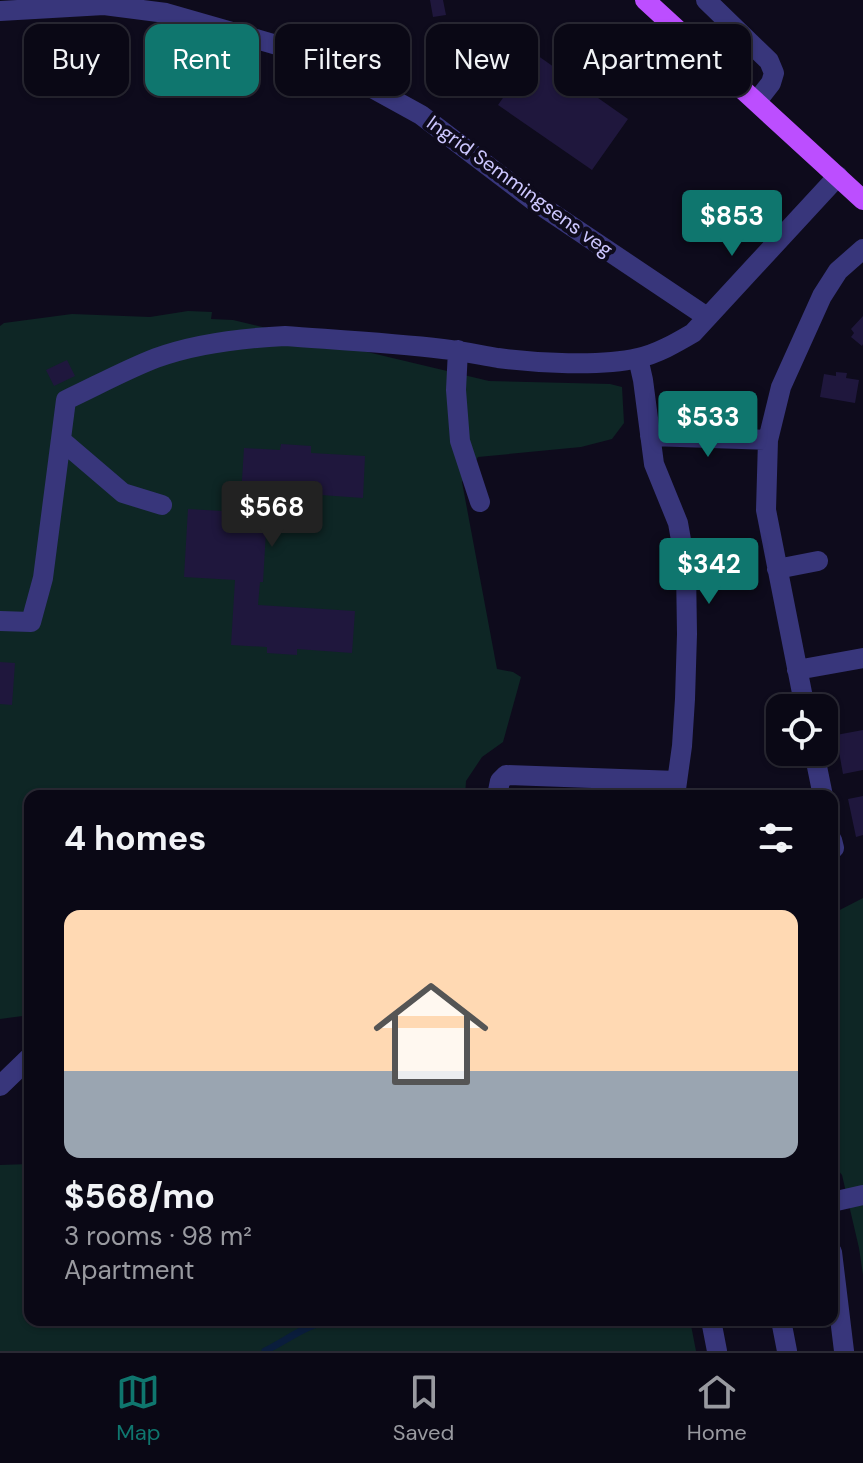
<!DOCTYPE html>
<html lang="en">
<head>
<meta charset="utf-8">
<style>
  :root { --surface:#0a0815; --page:#181622; --text:#f1f3f6; --muted:#999aa0; --line:#2a2934; --accent:#0f766e }
  body { margin:0; font-family:"DM Sans",sans-serif; background:var(--page); color:var(--text); height:100vh; display:flex; flex-direction:column; font-size:30px; white-space:nowrap }
  * { box-sizing:border-box; margin:0 }
  p { font-size:26px; color:var(--muted) }
  .icon { flex:none; width:44px; height:44px; fill:none; stroke:currentColor; stroke-width:2; stroke-linecap:round; stroke-linejoin:round }
  .map { position:relative; flex:1; overflow:hidden }
  .panel { position:absolute; left:24px; top:790px; width:814px; height:536px; display:flex; flex-direction:column; background:var(--surface); border-radius:16px; box-shadow:0 2px 6px #0004,0 0 0 2px var(--line) }
  .panel>* { flex:none }
  .guide { position:absolute; left:24px; top:24px; width:816px; height:72px; display:flex; gap:16px }
  .tools { position:absolute; left:766px; top:694px; display:grid; gap:16px }
  .tools a { display:grid; place-items:center; width:72px; height:72px; border-radius:16px; background:var(--surface); box-shadow:0 2px 6px #0004,0 0 0 2px var(--line); font-size:40px }
  .price { position:absolute; translate:-50% -68px; padding:0 18px; border-radius:8px; background:var(--accent); color:#fff; font-size:26px; line-height:52px; filter:drop-shadow(0 2px 4px #0008) }
  .price::after { content:''; position:absolute; left:50%; top:48px; width:24px; height:18px; margin-left:-12px; background:inherit; clip-path:polygon(0 0,100% 0,50% 100%) }
  .price.active { background:#222; color:#fff }
  ul { padding:0; list-style:none }
  li { display:grid; align-content:center; gap:16px; height:424px; padding:0 40px }
  li+li { border-top:2px solid var(--line) }
  li span { display:grid; place-items:center; height:248px; border-radius:16px; color:#555 }
  li>.icon { margin-inline-start:auto }
  span .icon { width:144px; height:144px; fill:#fffc; stroke-width:1 }
  li b { font-size:34px }
  h2 { display:flex; justify-content:space-between; align-items:center; height:96px; padding:0 40px; font-size:34px }
  .pill { padding:0 28px; border-radius:16px; background:var(--surface); box-shadow:0 2px 6px #0004,0 0 0 2px var(--line); font-size:28px; line-height:72px }
  .pill.active { background:var(--accent); color:#fff }
  .dock { display:flex; justify-content:space-around; align-items:center; height:112px; border-top:2px solid var(--line); background:var(--surface); font-size:22px; color:var(--muted) }
  .dock a { display:grid; justify-items:center; gap:4px }
  .dock .active { color:var(--accent) }
  .map>svg:first-child { display:block }
  .green { fill:#0e2625 }
  .lines { fill:none; stroke-linecap:round; stroke-linejoin:round }
  .stream { stroke:#0a1d3c; stroke-width:7 }
  .building { fill:#1f173d }
  .minor { stroke:#38367b; stroke-width:20 }
  .major { stroke:#bc4eff; stroke-width:20 }
  .labels { text-anchor:middle; dominant-baseline:central; stroke-width:8; stroke-linejoin:round; paint-order:stroke }
  .street-label { font-size:20px; fill:#cdc7ff; stroke:#0e0b1c }
</style>
</head>
<body>
<div class="map">
<svg width="863" height="1351" viewBox="0 0 863 1351">
  <rect width="100%" height="100%" fill="#0e0b1c"/>
  <path class="green" d="M188 311 212 312 211 319 233 320 489 381 610 384 622 387 624 423 612 439 581 447 478 457 462 482 497 669 513 672 521 677 503 742 482 757 466 781 465 796H30V1015L0 1019V326L4 323 72 314 150 317Z
    M863 898V1275L859 1248 842 1175 832 1163V914Z
    M30 1164V1320H690L696 1351H0V1165Z"/>
  <g class="lines">
    <path class="stream" d="M265 1351C287 1340 304 1326 329 1320"/>
  </g>
  <path class="building" d="M430 0H443L446 15 433 17Z
    M534 53 628 119 592 170 498 105Z
    M863 316V344L862 346 851 337 854 333 851 329Z
    M67 360 75 376 54 386 46 370Z
    M836 372 847 373 846 378 859 380 855 403 820 397 824 374 836 376Z
    M281 444 311 446V453L365 456 363 498 265 491 264 515H267L263 582H260L258 605 355 611 352 653 297 649V655L267 653V647L231 645 235 580 184 577 188 509 240 512 244 448 280 450Z
    M0 662 15 663 12 705 0 704Z
    M863 730V770L843 774 836 735Z
    M863 796V835L856 837 848 799Z"/>
  <g class="lines">
    <path class="minor" d="M706 0 769 61 774 73 771 83 757 101
      M0 11 104 5 166 13 287 48 343 72 421 115 534 201 707 317
      M458 350 456 390 460 441 480 502
      M638 358 643 380 654 464 678 523 686 568 687 634 685 699 682 746 675 796
      M650 436 768 440
      M61 440 123 493 162 505
      M777 569 818 561
      M0 621 31 622 43 578 66 400C96 386 125 370 156 358 197 343 242 338 285 336 338 340 391 343 443 349 462 351 480 355 498 358 536 363 600 367 638 358 657 354 676 343 693 333L838 176
      M797 670 863 658
      M805 708 766 510 768 440 781 387 822 296 838 271 863 249
      M814 752 823 796
      M497 796 500 781 506 775 677 781
      M832 840 834 848
      M0 1086 30 1057
      M832 1202 863 1195
      M832 1252 844 1351
      M711 1320 717 1351
      M781 1320 787 1351"/>
    <path class="major" d="M645 0 863 200"/>
  </g>
  <g class="labels">
    <g class="street-label">
      <text transform="translate(520 186) rotate(36)">Ingrid Semmingsens veg</text>
    </g>
  </g>
</svg>
<div class="tools">
<a><svg class="icon" aria-label="locate" viewBox="0 0 24 24"><circle cx="12" cy="12" r="6"/><path d="M12 2v4M12 18v4M2 12h4M18 12h4"/></svg></a>
</div>
<b class="price" style="left:732px;top:258px">$853</b>
<b class="price" style="left:708px;top:459px">$533</b>
<b class="price active" style="left:272px;top:549px">$568</b>
<b class="price" style="left:709px;top:606px">$342</b>
<div class="guide">
<a class="pill">Buy</a>
<a class="pill active">Rent</a>
<a class="pill">Filters</a>
<a class="pill">New</a>
<a class="pill">Apartment</a>
</div>
<section class="panel">
<h2>4 homes<svg class="icon" aria-label="filters" viewBox="0 0 24 24"><path d="M4 7h16M4 17h16"/><circle cx="9" cy="7" r="2"/><circle cx="15" cy="17" r="2"/></svg></h2>
<ul>
<li><span style="background:linear-gradient(#ffd9b3 65%,#9aa5b1 0)"><svg class="icon" aria-label="home" viewBox="0 0 24 24"><path d="M3 11l9-7 9 7M6 9v11h12V9"/></svg></span><div><b>$568/mo</b><p>3 rooms · 98 m²</p><p>Apartment</p></div></li>
</ul>
</section>
</div>
<nav class="dock">
<a class="active"><svg class="icon" aria-label="map" viewBox="0 0 24 24"><path d="M3 6l6-2 6 2 6-2v14l-6 2-6-2-6 2zM9 4v14M15 6v14"/></svg>Map</a>
<a><svg class="icon" aria-label="saved" viewBox="0 0 24 24"><path d="M7 4h10v16l-5-4-5 4z"/></svg>Saved</a>
<a><svg class="icon" aria-label="home" viewBox="0 0 24 24"><path d="M3 11l9-7 9 7M6 9v11h12V9"/></svg>Home</a>
</nav>
</body>
</html>
